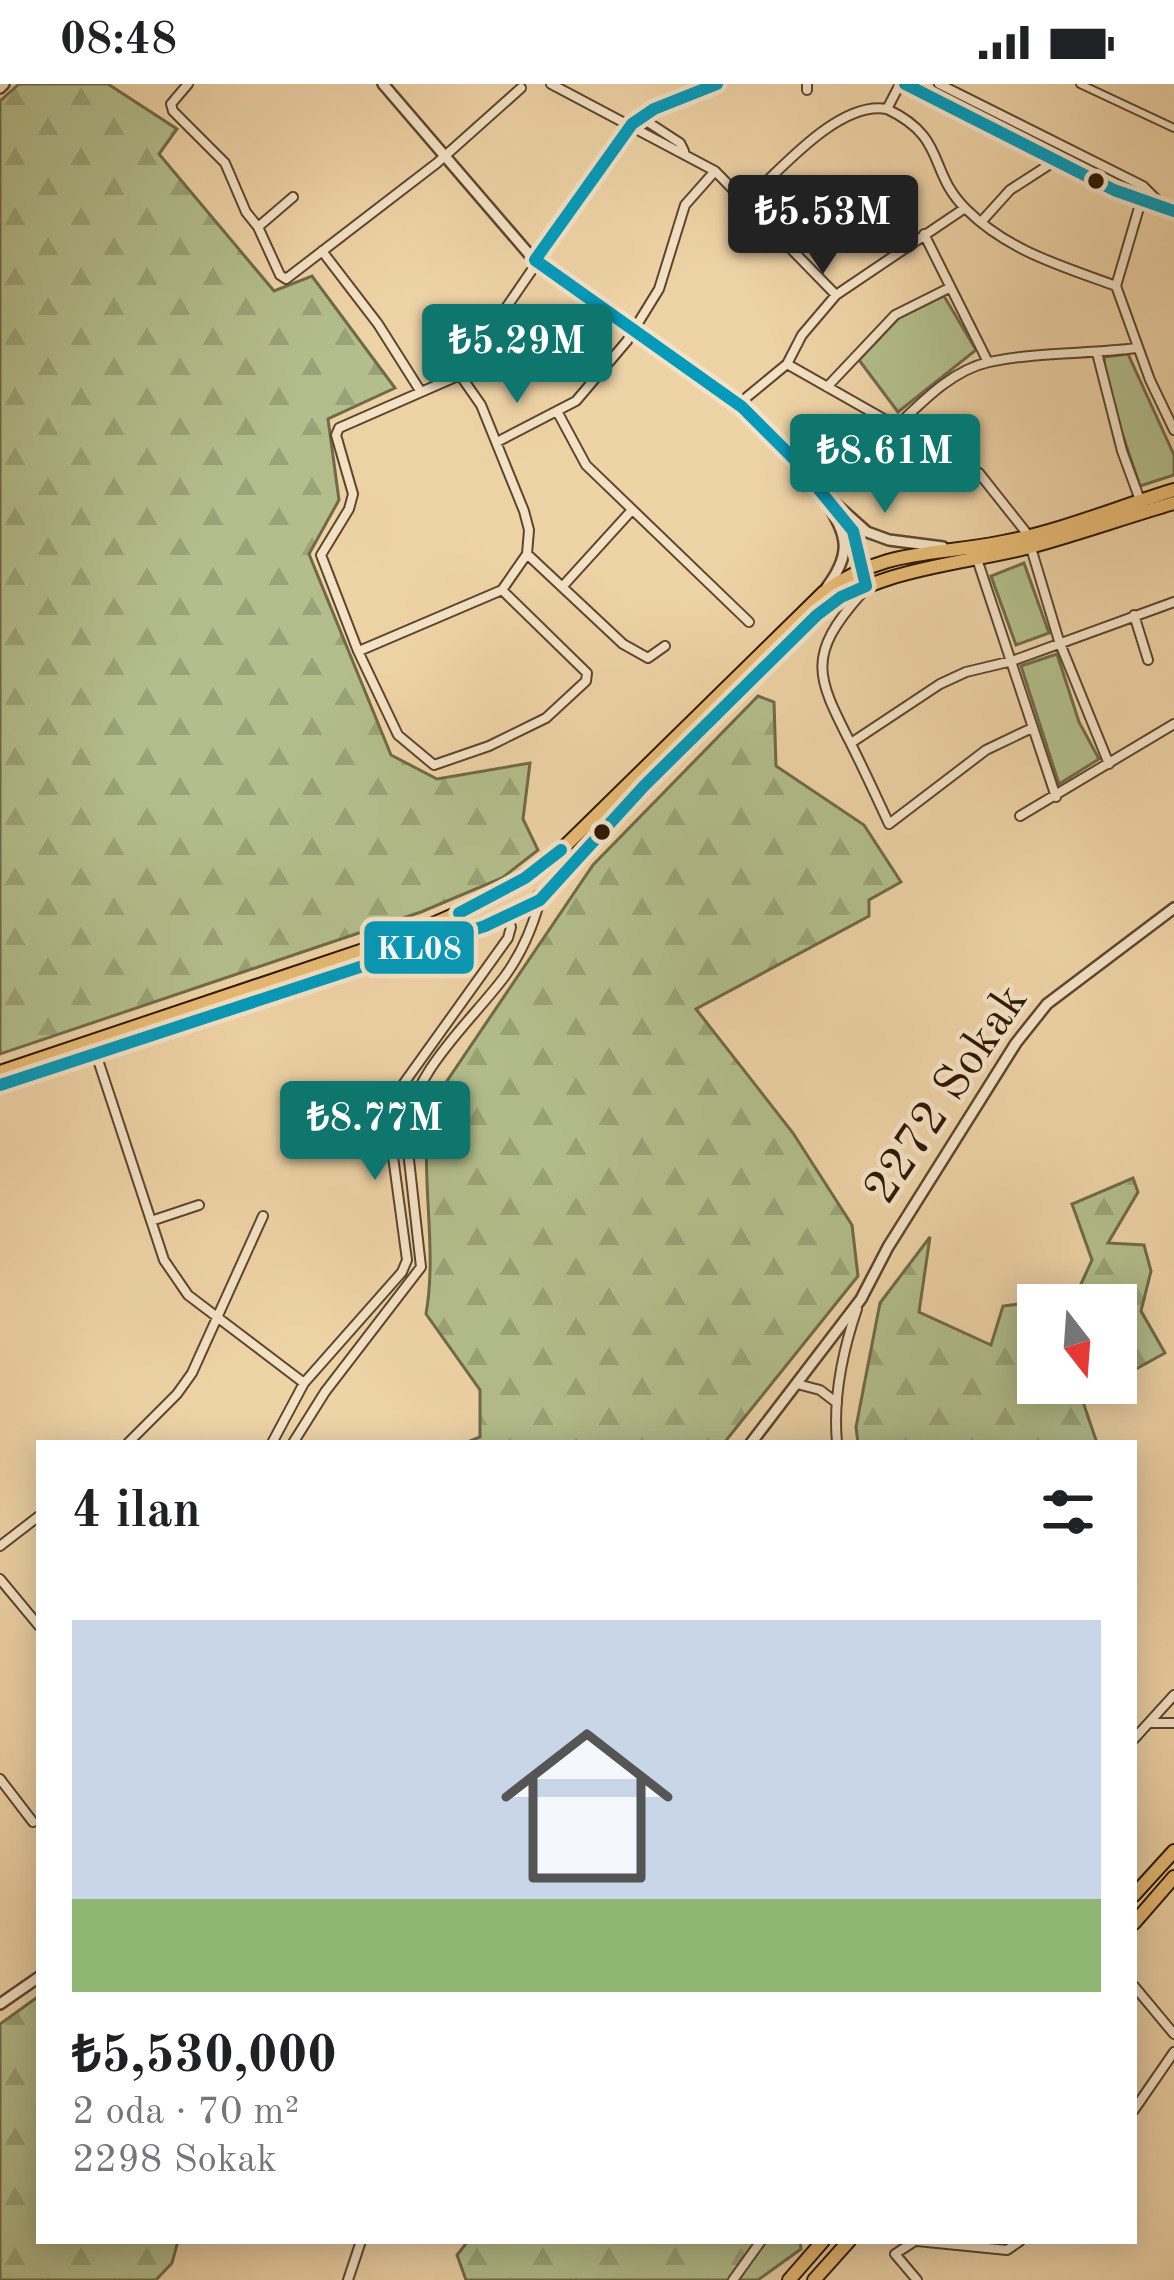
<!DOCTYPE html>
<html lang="tr">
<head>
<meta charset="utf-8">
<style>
  :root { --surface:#fff; --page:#f2f2f2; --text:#202124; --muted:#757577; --accent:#0f766e }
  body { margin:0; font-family:"Old Standard TT",serif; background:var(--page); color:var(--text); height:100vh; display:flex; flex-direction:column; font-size:45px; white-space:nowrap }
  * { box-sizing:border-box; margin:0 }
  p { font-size:39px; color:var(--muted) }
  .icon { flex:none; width:66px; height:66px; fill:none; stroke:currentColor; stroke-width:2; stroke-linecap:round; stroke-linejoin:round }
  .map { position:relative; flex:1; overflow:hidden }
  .sheet { position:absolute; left:36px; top:1356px; width:1101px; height:804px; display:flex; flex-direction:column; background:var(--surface); border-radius:0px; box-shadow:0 6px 30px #0003 }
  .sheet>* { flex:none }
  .needle { width:78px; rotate:163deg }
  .controls { position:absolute; left:1017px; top:1200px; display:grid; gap:24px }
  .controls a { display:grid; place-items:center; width:120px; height:120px; border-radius:0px; background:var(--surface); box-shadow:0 6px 30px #0003; font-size:60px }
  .price { position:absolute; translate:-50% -102px; padding:0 27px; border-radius:12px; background:var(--accent); color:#fff; font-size:39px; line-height:78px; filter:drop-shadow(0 3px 6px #0008) }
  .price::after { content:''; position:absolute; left:50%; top:72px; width:36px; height:27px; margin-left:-18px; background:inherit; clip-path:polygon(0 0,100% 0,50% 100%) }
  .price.current { background:#222; color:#fff }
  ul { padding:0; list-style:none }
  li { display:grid; align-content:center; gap:24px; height:636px; padding:0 36px }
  li span { display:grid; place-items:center; height:372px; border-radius:0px; color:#555 }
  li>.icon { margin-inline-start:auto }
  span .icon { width:216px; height:216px; fill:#fffc; stroke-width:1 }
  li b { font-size:51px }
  h2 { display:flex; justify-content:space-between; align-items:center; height:144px; padding:0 36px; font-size:51px }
  .status { display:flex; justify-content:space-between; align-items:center; height:84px; padding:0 60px; background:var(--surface); direction:ltr }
  .status svg { height:33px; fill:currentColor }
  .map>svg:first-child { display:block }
  .green { fill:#b3be8c; stroke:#706a48; stroke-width:3 }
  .forest { fill:url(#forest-firs); stroke:#706a48; stroke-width:3 }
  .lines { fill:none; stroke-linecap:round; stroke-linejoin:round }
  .pedestrian-casing { stroke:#5e462d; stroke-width:10 }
  .minor-casing { stroke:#5e462d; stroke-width:12 }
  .tertiary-casing { stroke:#5e462d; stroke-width:14 }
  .primary-casing { stroke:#2e1704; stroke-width:16 }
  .pedestrian { stroke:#f4e2c6; stroke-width:6 }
  .minor { stroke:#f4e2c6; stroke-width:8 }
  .tertiary { stroke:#f4e2c6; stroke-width:9 }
  .primary { stroke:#e7ba74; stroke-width:12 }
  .bus-1-casing { stroke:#f4e2c6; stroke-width:21 }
  .bus-1 { stroke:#059aba; stroke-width:12 }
  .bus-dot { fill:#2e1704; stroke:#f4e2c6; stroke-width:4.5 }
  .labels { text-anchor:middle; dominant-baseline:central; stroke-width:9; stroke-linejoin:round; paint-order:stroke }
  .street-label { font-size:48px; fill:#2e1704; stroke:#f4e2c6 }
  .line-badge { stroke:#f4e2c6; stroke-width:4.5 }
  .badge-label { font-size:33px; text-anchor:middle; font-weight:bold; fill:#fff }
</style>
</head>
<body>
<div class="status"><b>08:48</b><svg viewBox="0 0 49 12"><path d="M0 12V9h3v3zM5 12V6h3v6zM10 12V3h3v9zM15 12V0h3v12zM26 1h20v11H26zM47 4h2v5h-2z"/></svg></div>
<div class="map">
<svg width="1174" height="2196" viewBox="0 0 1174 2196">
  <defs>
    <pattern id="forest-firs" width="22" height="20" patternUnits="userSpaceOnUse" patternTransform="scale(3)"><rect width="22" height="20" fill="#b3be8c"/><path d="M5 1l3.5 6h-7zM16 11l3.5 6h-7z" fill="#9aa377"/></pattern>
  </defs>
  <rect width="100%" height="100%" fill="#eed3a7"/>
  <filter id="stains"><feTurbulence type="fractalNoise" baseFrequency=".00167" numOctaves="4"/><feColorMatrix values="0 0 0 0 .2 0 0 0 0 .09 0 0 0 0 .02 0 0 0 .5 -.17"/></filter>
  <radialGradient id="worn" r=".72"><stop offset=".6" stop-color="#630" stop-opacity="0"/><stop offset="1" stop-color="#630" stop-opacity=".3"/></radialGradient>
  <path class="green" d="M944 212 976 266 898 328 859 276 899 234Z
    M1128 270 1174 371V391L1140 402 1106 302 1104 273Z
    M1024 479 1049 549 1016 561 991 492Z
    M1057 570 1079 638 1099 675 1059 700 1021 582Z"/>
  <path class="forest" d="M19 0H108L177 45 159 70 274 207 312 192 395 304 328 335 339 416 309 470 391 671 437 695 530 679 523 735 538 766 502 794 421 828 0 970V17Z
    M758 612 774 618 776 682 864 741 901 798 869 816V832L696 925 793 1049 852 1141 858 1192 724 1359H465L480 1353V1306L426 1230C438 1161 419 1092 430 1022L593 781Z
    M1133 1094 1138 1108 1108 1159 1144 1161 1151 1187 1141 1227 1165 1269 1116 1296V1221H1038V1299H1111L1082 1315 1097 1359H858L856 1343 880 1219 930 1153 919 1228 991 1261 1003 1222 1075 1213 1092 1176 1072 1120Z
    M39 1912V2157H178L172 2179 156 2196H0V1940Z
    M468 2157H800L801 2165 758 2196H466L457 2171Z"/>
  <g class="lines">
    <g class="pedestrian-casing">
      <path id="pedestrian" d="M1080 0 1174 44"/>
    </g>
    <g class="minor-casing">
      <path id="minor" d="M188 0 171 20 173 27 225 79 246 128 258 143 280 191 286 195 437 79 521 4
        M551 0 715 87 836 211
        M905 0 1114 106 1174 127
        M939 0 1143 102 1163 122
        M807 6V0
        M887 25C948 54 927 87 966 125 1008 167 1062 182 1116 202L1150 296 1174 346
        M640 33 680 59 684 67
        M745 118C779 88 838 16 887 25L900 0
        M982 137 1010 106 1055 77
        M258 143 293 113
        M924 150 988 278
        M322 167 378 240 421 308
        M1116 202 1141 117
        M1097 269 1122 367 1140 416
        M787 280 979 389 1029 452
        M827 303 895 231 949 204
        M742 323 747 313 787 280 802 251 836 211 965 124
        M558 329 586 381 749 538
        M898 341C924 316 953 286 989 278 1037 268 1089 270 1137 264
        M497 358 576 317 627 257 659 205 685 121 715 87
        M1031 464 1059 557 1109 680
        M527 470 623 560 648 574 665 562
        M977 475 1056 713
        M562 503 632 426
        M502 506 587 589 586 597 546 634 489 662 434 681 398 651 358 567 321 471 349 425 353 410 336 351 339 344 460 291 632 40 654 25 717 0
        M861 510C805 573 817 593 852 662 865 688 877 714 889 740L986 666 1032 644
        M1134 531 1148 576
        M359 567 502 506 527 470 529 446 524 427 481 321 460 291
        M851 659 940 600 966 588 1012 577 1174 518
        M1020 732 1174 640
        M96 970 164 1176 188 1211 304 1299
        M151 1137 199 1121
        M797 1300 820 1306 837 1319
        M128 1359 177 1310 192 1289 263 1132
        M272 1359 304 1299 402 1188 407 1176 389 1043 394 1013 508 854 511 843 507 833
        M293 1359 325 1308 421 1183 406 1049C411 988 470 939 505 892 521 870 533 842 540 816
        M837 1359C833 1315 843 1266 857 1225
        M0 1462 39 1432
        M0 1495 39 1542
        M1152 1639H1174
        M1134 1655 1174 1611
        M0 1695 33 1738
        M1134 1902 1174 1950
        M1134 2026 1174 1968
        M915 2157 895 2170 917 2196
        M917 2157 1007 2166 1020 2157
        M348 2196 361 2157
        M733 2196 761 2157"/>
    </g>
    <g class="tertiary-casing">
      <path id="tertiary" d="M383 0 535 177 742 323 820 406 867 448 889 456 943 463
        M0 4 4 0
        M823 411C844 449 856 464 827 503
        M839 428 859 461 866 502
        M751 1359 861 1215 888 1163 1016 959 1047 920 1174 824
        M0 1920 39 1893"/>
    </g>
    <g class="primary-casing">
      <path id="primary" d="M0 988 408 851 476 821 554 773 824 508C885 464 934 472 1003 458 1061 447 1118 423 1174 406
        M0 1001 518 829 555 801 644 702 817 531C876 484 959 481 1030 463 1078 450 1126 433 1174 419
        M1134 1811 1174 1767
        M1134 1839 1174 1793
        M789 2196 823 2157
        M814 2196 849 2157"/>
    </g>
    <use href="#pedestrian" class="pedestrian"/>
    <use href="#minor" class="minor"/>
    <use href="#tertiary" class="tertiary"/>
    <use href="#primary" class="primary"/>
    <g class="bus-1-casing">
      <path id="bus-1" d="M905 0 1114 106 1174 127
        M459 829 525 794 561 766
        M0 1001 485 842 540 816 644 702 817 531 841 513 866 502 853 447 794 375 742 323 535 176 632 40 654 25 717 0"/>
    </g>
    <use href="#bus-1" class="bus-1"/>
  </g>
  <g class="bus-dot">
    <circle cx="1096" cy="97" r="10"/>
    <circle cx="602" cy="748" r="10"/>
  </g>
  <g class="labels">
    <g class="street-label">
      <text transform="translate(947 1011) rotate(-56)">2272 Sokak</text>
    </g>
  </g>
  <rect class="line-badge" x="362" y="835" width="114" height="57" rx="12" fill="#059aba"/>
  <g class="badge-label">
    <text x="419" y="875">KL08</text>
  </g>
  <rect width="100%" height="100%" filter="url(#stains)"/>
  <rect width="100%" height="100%" fill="url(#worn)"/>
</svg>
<div class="controls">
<a><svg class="needle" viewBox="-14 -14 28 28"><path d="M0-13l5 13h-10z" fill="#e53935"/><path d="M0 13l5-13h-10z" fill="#757577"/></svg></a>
</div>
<b class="price current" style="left:823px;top:193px">₺5.53M</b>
<b class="price" style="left:517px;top:322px">₺5.29M</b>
<b class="price" style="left:885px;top:432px">₺8.61M</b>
<b class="price" style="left:375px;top:1099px">₺8.77M</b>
<section class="sheet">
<h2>4 ilan<svg class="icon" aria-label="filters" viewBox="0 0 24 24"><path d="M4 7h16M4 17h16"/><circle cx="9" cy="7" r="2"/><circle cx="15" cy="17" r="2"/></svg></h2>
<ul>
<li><span style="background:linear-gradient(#c9d6e8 75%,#8fb573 0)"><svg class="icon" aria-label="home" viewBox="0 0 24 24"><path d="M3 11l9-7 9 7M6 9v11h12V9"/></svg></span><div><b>₺5,530,000</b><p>2 oda · 70 m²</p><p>2298 Sokak</p></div></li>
</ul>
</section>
</div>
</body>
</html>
